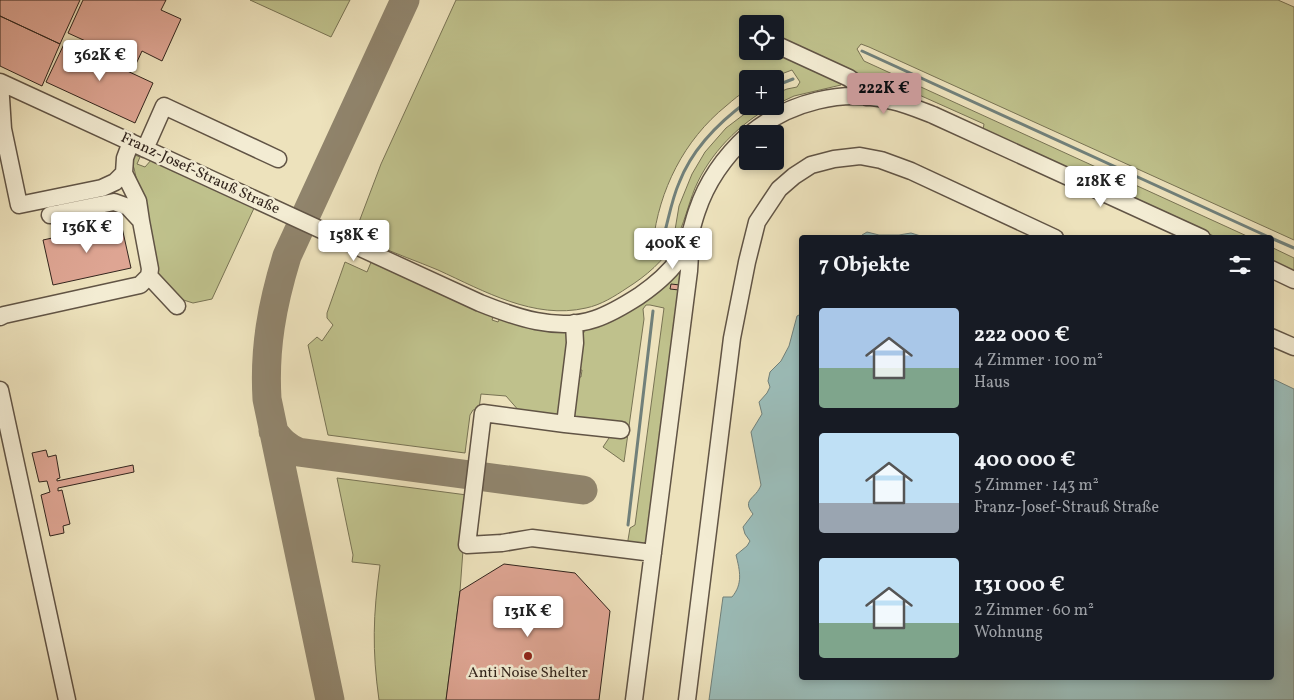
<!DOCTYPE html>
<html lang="de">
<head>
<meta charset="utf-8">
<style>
  :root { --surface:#171b24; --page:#20242c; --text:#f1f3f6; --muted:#9ea1a6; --accent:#c59692 }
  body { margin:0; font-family:Vollkorn,serif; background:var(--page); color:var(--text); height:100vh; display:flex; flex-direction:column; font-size:19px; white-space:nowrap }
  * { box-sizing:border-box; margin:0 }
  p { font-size:16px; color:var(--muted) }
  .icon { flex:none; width:28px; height:28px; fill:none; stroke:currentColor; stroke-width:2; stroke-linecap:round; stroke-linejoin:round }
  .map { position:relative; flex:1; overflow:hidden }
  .panel { position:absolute; left:799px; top:235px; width:475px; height:445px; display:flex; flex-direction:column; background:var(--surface); border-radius:5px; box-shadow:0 2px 8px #0003 }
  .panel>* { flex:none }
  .buttons { position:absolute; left:739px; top:15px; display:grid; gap:10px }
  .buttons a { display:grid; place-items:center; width:45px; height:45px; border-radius:5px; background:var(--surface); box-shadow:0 2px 8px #0003; font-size:25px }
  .price { position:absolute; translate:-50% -42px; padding:0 11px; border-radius:5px; background:#fff; color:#222; font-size:16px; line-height:32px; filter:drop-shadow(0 1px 2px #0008) }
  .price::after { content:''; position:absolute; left:50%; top:30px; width:15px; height:11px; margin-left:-8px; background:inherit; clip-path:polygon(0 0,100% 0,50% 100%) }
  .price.current { background:var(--accent); color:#111 }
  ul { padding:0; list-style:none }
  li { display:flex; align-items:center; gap:15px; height:125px; padding:0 20px }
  li span { display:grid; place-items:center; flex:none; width:140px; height:100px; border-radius:5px; color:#555 }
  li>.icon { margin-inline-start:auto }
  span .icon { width:60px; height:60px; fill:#fffc; stroke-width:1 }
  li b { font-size:21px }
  h2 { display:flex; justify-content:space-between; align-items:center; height:60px; padding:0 20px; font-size:21px }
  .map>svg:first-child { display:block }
  .green { fill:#bfc18c; stroke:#787354 }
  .water { fill:#9bbcb8; stroke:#71807a }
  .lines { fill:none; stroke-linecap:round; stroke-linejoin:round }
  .stream { stroke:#71807a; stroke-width:3 }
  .taxiway { stroke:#90846c; stroke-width:29 }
  .building { fill:#dea593; stroke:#32251d }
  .minor-casing { stroke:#615445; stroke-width:19 }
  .minor { stroke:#f3ecd3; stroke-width:16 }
  .poi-dot { fill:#8f2418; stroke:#f3ecd3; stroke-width:2 }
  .labels { text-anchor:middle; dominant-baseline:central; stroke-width:5; stroke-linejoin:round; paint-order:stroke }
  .street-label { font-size:15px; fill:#32251d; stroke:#f3ecd3 }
  .poi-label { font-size:15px; fill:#32251d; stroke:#f3ecd3 }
</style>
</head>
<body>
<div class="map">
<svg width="1294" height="700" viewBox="0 0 1294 700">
  <rect width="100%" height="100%" fill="#ede2bc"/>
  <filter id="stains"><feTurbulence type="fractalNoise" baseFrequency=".004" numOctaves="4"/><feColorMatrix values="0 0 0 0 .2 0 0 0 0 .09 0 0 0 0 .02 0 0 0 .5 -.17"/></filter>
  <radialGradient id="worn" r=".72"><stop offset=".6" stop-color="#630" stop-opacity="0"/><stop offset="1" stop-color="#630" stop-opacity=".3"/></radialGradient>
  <path class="green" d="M250 0H350L331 37Z
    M456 0H1278L1294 7V240L869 47 861 44 857 49 864 61 1249 237H1216L983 130 984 124 917 94 900 88 879 86 775 38V24H748V51H775L841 82V85L794 96 775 105V94L787 89 797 87 800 82 792 70 768 79H748L747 90C740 94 733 100 726 106 684 140 659 190 653 243L663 250 667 248 673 242 679 206 692 174 705 152 726 128 755 106H772C739 124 710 153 695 188 688 205 684 225 675 241 664 261 646 276 627 288 615 296 601 305 586 308 534 320 484 291 438 270 417 261 395 254 375 244L381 232 359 222 381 164Z
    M135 155 140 157 137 164 145 167 152 159 255 206 212 299 193 303 177 298 157 274 134 168 131 163 132 158Z
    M1271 247 1294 258V273L1271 263Z
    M372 260 494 315 492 320 498 322 500 318 564 330 569 333 563 411 557 417 520 412 506 396 481 394 479 409 473 410 470 415 465 453 328 435 308 345 317 337 322 341 333 325 327 318V313L345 262 367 272Z
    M685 263 649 542 641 548 627 546 630 528 635 525 637 510 664 308 650 305H646L643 309 644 319 624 462 603 447 611 435 573 415 577 377H581L582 370H579L583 335 585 329Z
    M337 478 467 495 460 591 446 700H379C372 650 373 615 380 565L352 562 353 555Z"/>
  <path class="water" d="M867 232 879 235H899L911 233 924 237H862V235Z
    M801 314V678H1271V378L1294 389V700H709L723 597H732C743 584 740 571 736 555L747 546 750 541 745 534 743 527 753 514C741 499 756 499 761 485L751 432 762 414 759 402 767 393 770 387 768 381 770 372 781 361 789 346 797 316Z"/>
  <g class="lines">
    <path class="stream" d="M862 51 1271 238
      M775 86 793 79
      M1271 238 1294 248
      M662 242C668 223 671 201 679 183 692 149 719 122 748 101
      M628 525 653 311"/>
    <path class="taxiway" d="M273 431C281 441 286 447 298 452L583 490
      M330 700 267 399C264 348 272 305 287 256L405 0"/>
  </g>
  <path class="building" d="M0 0H80L60 44 0 16Z
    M83 0H166L161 10 181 19 162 61 142 51 136 64 68 33Z
    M0 16 60 44 42 86 0 66Z
    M65 42 153 83 135 123 46 82Z
    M121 223 131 268 53 285 43 240Z
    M671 284 680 285 679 290 670 289Z
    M46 450 48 457 56 455 60 478 57 479V481L133 465 134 472 58 488V491L62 490 70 524 63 526 64 533 50 536 41 495 50 492 47 481 39 482 32 453Z
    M504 564 575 573 610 611 599 700H446L460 591Z"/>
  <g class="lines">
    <g class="minor-casing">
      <path id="minor" d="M775 44 849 78 860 86 866 97
        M0 82 480 303C515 317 557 332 595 319 610 314 625 305 639 296 655 285 672 271 682 254 690 240 692 225 697 211 707 181 725 156 748 135
        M0 82 3 129 19 205 102 188 115 182 124 173 125 158 131 142
        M750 134C789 102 843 88 892 101 906 104 920 110 933 115L1202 238
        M145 149 164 106 278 159
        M124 173 138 201 141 221
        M1271 269 1294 280
        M149 276 177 306
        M0 317 4 315 140 285 149 276 150 269 141 221 128 207 114 202 50 215
        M574 323 575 343 565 424 483 413 467 545 502 543 532 538 653 553
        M1271 337 1294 347
        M0 390 67 700
        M565 424 621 430
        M634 700 689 271 690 254 688 243
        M687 700 732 338 747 262 757 222 779 189 794 176 811 165 834 159 860 156 881 160 911 171 1055 238"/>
    </g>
    <use href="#minor" class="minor"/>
  </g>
  <circle class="poi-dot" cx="528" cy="656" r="5"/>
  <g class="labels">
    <g class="street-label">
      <text transform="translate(200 174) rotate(25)">Franz-Josef-Strauß Straße</text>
    </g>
    <g class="poi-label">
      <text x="528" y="673">Anti Noise Shelter</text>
    </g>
  </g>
  <rect width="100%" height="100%" filter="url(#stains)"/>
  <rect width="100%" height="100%" fill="url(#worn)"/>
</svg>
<div class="buttons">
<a><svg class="icon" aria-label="locate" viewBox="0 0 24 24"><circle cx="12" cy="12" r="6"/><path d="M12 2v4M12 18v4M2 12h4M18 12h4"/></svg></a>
<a>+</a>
<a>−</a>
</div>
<b class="price" style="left:100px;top:82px">362K €</b>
<b class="price current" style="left:884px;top:115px">222K €</b>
<b class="price" style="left:1101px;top:208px">218K €</b>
<b class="price" style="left:87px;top:254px">136K €</b>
<b class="price" style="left:354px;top:262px">158K €</b>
<b class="price" style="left:673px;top:270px">400K €</b>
<b class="price" style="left:528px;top:638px">131K €</b>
<section class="panel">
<h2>7 Objekte<svg class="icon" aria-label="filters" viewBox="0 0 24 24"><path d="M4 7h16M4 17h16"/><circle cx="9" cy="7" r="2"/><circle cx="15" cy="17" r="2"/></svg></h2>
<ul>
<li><span style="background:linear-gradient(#a9c7e8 60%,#7fa58c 0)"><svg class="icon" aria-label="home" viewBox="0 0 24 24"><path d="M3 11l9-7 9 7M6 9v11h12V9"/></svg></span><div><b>222 000 €</b><p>4 Zimmer · 100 m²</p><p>Haus</p></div></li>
<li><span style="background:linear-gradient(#bfe0f5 70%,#9aa5b1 0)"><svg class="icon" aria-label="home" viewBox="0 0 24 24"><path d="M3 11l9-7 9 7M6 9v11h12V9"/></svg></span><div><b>400 000 €</b><p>5 Zimmer · 143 m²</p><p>Franz-Josef-Strauß Straße</p></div></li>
<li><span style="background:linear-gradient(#bfe0f5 65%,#7fa58c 0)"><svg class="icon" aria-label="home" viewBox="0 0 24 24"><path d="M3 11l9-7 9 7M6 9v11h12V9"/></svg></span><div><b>131 000 €</b><p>2 Zimmer · 60 m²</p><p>Wohnung</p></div></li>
</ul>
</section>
</div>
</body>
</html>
